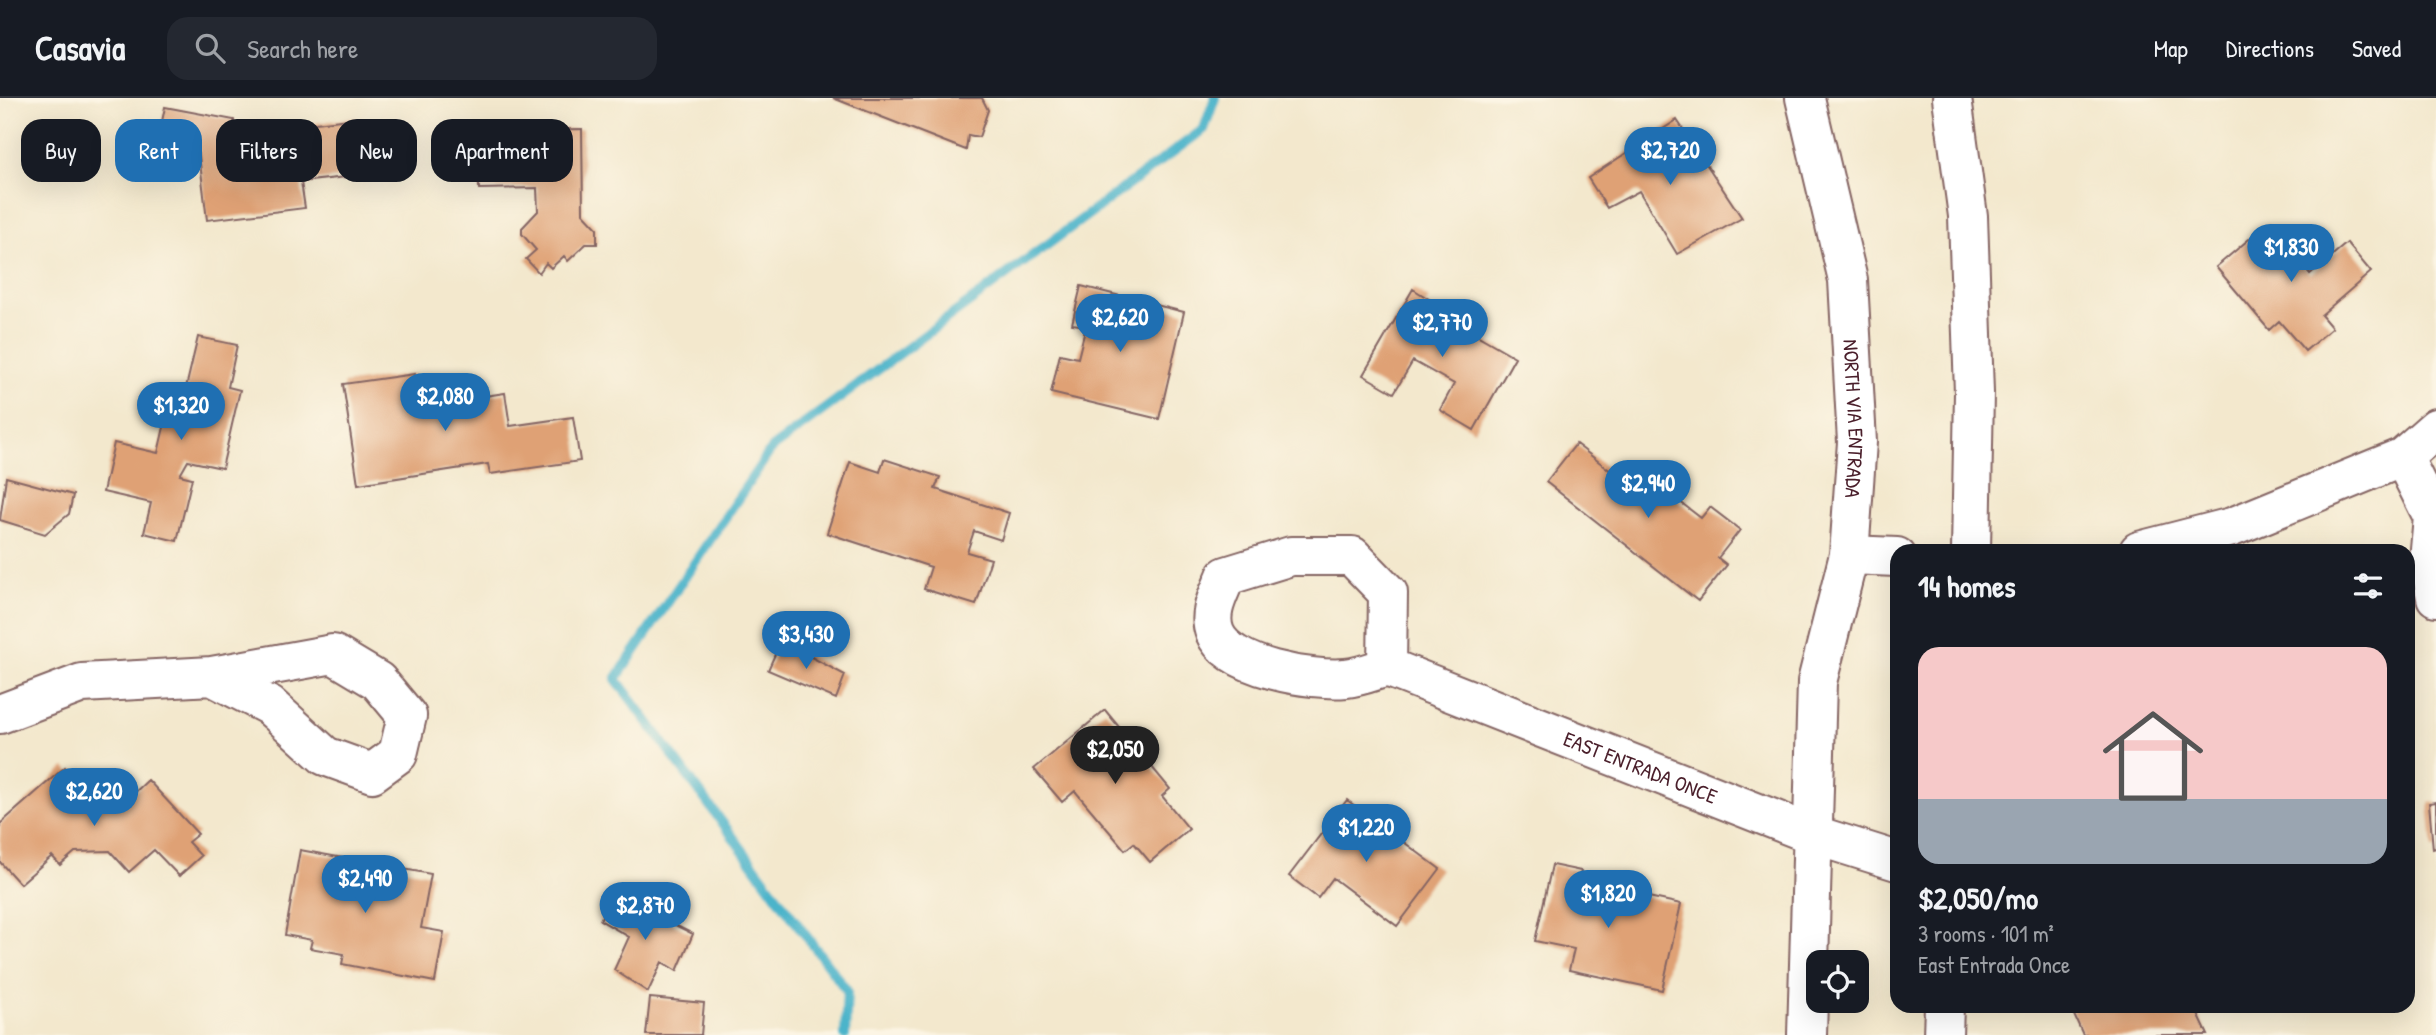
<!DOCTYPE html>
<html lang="en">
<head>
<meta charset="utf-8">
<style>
  :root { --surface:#171b24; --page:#242831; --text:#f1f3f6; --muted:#9ea1a6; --line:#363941; --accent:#1f6fb2 }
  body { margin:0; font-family:"Patrick Hand",sans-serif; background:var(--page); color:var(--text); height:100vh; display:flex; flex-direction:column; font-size:26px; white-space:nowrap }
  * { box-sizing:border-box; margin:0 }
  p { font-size:23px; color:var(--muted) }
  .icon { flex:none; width:38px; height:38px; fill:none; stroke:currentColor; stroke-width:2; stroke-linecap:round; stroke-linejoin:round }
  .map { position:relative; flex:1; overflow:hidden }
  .panel { position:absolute; left:1890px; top:446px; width:525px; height:469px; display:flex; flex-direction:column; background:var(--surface); border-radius:21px; box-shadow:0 7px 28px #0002 }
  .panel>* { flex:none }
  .banner { position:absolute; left:21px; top:21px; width:665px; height:63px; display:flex; gap:14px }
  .buttons { position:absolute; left:1806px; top:852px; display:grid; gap:14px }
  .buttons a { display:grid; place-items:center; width:63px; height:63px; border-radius:14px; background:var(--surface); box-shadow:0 7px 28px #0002; font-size:35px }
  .price { position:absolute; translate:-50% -60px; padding:0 16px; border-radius:24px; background:var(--accent); color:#fff; font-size:23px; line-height:46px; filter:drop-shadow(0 2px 4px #0008) }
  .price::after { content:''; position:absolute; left:50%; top:42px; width:21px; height:16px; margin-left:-10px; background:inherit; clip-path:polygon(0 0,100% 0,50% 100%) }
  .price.active { background:#222; color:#fff }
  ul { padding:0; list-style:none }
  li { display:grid; align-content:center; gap:14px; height:371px; padding:0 28px }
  li span { display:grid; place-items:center; height:217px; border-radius:21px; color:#555 }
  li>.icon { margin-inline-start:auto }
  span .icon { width:126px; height:126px; fill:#fffc; stroke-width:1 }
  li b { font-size:30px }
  h2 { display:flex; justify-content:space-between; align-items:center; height:84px; padding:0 28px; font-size:30px }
  .pill { padding:0 24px; border-radius:21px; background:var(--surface); box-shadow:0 7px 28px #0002; font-size:24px; line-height:63px }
  .pill.active { background:var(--accent); color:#fff }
  header { display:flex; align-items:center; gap:42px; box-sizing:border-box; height:98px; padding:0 35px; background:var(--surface); border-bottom:2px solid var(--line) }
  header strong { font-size:33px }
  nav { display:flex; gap:38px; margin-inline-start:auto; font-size:24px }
  .search { width:490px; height:63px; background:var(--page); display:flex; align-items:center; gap:18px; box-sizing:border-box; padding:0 24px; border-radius:21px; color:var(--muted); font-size:26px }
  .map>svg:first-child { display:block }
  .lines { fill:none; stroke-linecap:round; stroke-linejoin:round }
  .stream { stroke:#4bb4ca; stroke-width:10 }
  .building { fill:#dfa174 }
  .minor-casing { stroke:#856564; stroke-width:42 }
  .minor { stroke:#fff; stroke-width:38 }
  .labels { text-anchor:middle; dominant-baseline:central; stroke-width:6; stroke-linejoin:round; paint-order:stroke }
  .street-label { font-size:21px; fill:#4a1f2b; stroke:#fcf5e5 }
</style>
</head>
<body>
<header>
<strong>Casavia</strong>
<div class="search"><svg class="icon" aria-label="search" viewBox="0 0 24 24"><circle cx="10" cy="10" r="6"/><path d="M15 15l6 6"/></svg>Search here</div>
<nav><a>Map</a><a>Directions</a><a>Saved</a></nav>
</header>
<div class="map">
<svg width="2436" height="937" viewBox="0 0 2436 937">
  <rect width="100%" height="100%" fill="#fcf5e5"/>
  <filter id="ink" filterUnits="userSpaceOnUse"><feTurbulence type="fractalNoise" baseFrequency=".0143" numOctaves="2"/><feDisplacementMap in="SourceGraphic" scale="14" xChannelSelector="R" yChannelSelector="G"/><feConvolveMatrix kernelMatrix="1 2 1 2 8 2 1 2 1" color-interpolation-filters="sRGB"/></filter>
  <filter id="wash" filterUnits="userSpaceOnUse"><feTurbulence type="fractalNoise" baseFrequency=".00686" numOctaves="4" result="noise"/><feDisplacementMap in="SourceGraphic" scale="28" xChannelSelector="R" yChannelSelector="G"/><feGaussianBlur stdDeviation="1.57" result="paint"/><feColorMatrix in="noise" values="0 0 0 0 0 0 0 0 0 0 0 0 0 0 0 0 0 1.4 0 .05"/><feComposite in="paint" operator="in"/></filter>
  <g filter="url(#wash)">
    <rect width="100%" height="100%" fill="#f3e8cd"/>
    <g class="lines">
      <path class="stream" d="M845 937 847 893 616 581 772 350 1204 31 1215 0"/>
    </g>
    <g id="blocks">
      <path class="building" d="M833 0H982L988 12 979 39 968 37 966 52Z
        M165 9 234 22 237 45 292 39 291 28 357 20 364 77 301 84 305 110 207 122 199 56 157 48Z
        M1677 22 1742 120 1677 156 1639 93 1607 110 1588 80Z
        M582 31 583 115 597 130V146H586L568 163 564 158 551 170 546 165 539 175 526 161 536 152 522 136V130L538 113 537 90 479 91 478 59 516 58V32Z
        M2267 126 2310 176 2347 145 2371 174 2321 217 2332 230 2305 253 2279 223 2269 232 2216 169Z
        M1081 188 1184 214 1159 321 1051 295 1060 256 1078 260 1086 228 1072 226Z
        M1413 191 1429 201 1421 215 1442 227 1452 209 1475 223 1470 233 1515 259 1474 332 1440 312 1454 286 1413 263 1394 295 1363 277Z
        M198 239 237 247 228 289 240 292 222 370 188 363 180 377 192 380 177 443 144 435 151 405 103 394 114 345 158 355 172 295 184 298Z
        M415 276 420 308 505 295 510 328 573 319 580 363 490 376 488 366 358 386 343 286Z
        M1576 346 1616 377 1627 363 1701 420 1710 409 1740 432 1718 460 1727 467 1698 503 1546 384Z
        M884 361 940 379 935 391 1009 415 1001 442 974 433 967 454 991 461 976 507 924 491 931 469 827 435 850 364 880 374Z
        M6 379 73 397 69 416 45 436 0 422Z
        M781 543 845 577 836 601 768 572Z
        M1105 612 1170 691 1162 698 1189 731 1150 764 1134 745 1125 752 1075 693 1062 704 1034 671Z
        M65 669 88 695 130 699 148 682 198 736 188 744 201 758 179 778 154 752 129 774 110 753 75 754 60 767 52 758 20 786 0 764V726Z
        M1347 702 1440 771 1397 828 1333 780 1318 800 1289 778Z
        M2436 704V750L2433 751 2429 705Z
        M300 752 431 776 421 830 444 834 435 884 342 866 344 856 310 850 312 842 285 837Z
        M1552 767 1581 773 1579 782 1604 787V798L1637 805 1639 797 1681 806 1662 892 1569 872 1574 851 1535 843Z
        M613 796 693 836 677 873 662 864 648 894 614 872 629 839 600 822Z
        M650 900 704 905 701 937H646Z
        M2070 908H2194L2208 937H2083Z"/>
    </g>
  </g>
  <g filter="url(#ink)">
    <use href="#blocks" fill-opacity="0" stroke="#856564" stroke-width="2"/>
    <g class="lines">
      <g class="minor-casing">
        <g id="minor">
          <path id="s1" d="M1805 0 1848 182 1857 344 1849 457 1817 584 1807 937"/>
          <path d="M1952 0 1968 118 1974 295 1971 453"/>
          <path d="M2403 359 2433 419 2429 462 2436 499"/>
          <path d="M2139 453 2232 429 2403 359 2436 330"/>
          <path d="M1849 457 1897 459"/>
          <path id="s2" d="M1387 569 1388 495 1352 458H1291L1226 478C1219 496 1207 515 1215 535 1229 570 1312 583 1346 580 1359 579 1374 573 1387 569L1811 736 1897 763"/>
          <path d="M0 616 82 585 212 578 333 556 378 583 407 618 398 656 372 675 325 658 270 608 212 578"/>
          <path d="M1943 937 1944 908"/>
        </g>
      </g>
      <use href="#minor" class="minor"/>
    </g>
  </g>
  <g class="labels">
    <g class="street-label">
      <text stroke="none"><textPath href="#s1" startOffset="326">NORTH VIA ENTRADA</textPath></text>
      <text stroke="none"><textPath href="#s2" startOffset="774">EAST ENTRADA ONCE</textPath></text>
    </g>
  </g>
</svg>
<div class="buttons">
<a><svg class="icon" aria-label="locate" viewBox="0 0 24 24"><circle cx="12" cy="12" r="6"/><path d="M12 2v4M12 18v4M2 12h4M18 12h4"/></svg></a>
</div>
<b class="price" style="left:1670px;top:89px">$2,720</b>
<b class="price" style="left:2291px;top:186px">$1,830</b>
<b class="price" style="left:1120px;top:256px">$2,620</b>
<b class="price" style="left:1442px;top:261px">$2,770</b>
<b class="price" style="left:445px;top:335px">$2,080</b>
<b class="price" style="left:181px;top:344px">$1,320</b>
<b class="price" style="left:1648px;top:422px">$2,940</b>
<b class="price" style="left:806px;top:573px">$3,430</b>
<b class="price active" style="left:1115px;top:688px">$2,050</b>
<b class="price" style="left:94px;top:730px">$2,620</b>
<b class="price" style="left:1366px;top:766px">$1,220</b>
<b class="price" style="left:365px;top:817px">$2,490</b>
<b class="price" style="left:1608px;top:832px">$1,820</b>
<b class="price" style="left:645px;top:844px">$2,870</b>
<div class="banner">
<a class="pill">Buy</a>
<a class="pill active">Rent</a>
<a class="pill">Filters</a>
<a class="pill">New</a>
<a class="pill">Apartment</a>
</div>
<section class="panel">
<h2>14 homes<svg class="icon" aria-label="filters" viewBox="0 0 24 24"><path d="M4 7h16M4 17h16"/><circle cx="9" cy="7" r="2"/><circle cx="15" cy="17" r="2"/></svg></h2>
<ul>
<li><span style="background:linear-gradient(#f6c9c9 70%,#9aa5b1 0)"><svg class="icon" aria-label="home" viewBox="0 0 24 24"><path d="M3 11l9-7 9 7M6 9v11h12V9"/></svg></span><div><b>$2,050/mo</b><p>3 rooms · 101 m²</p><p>East Entrada Once</p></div></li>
</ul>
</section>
</div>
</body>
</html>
